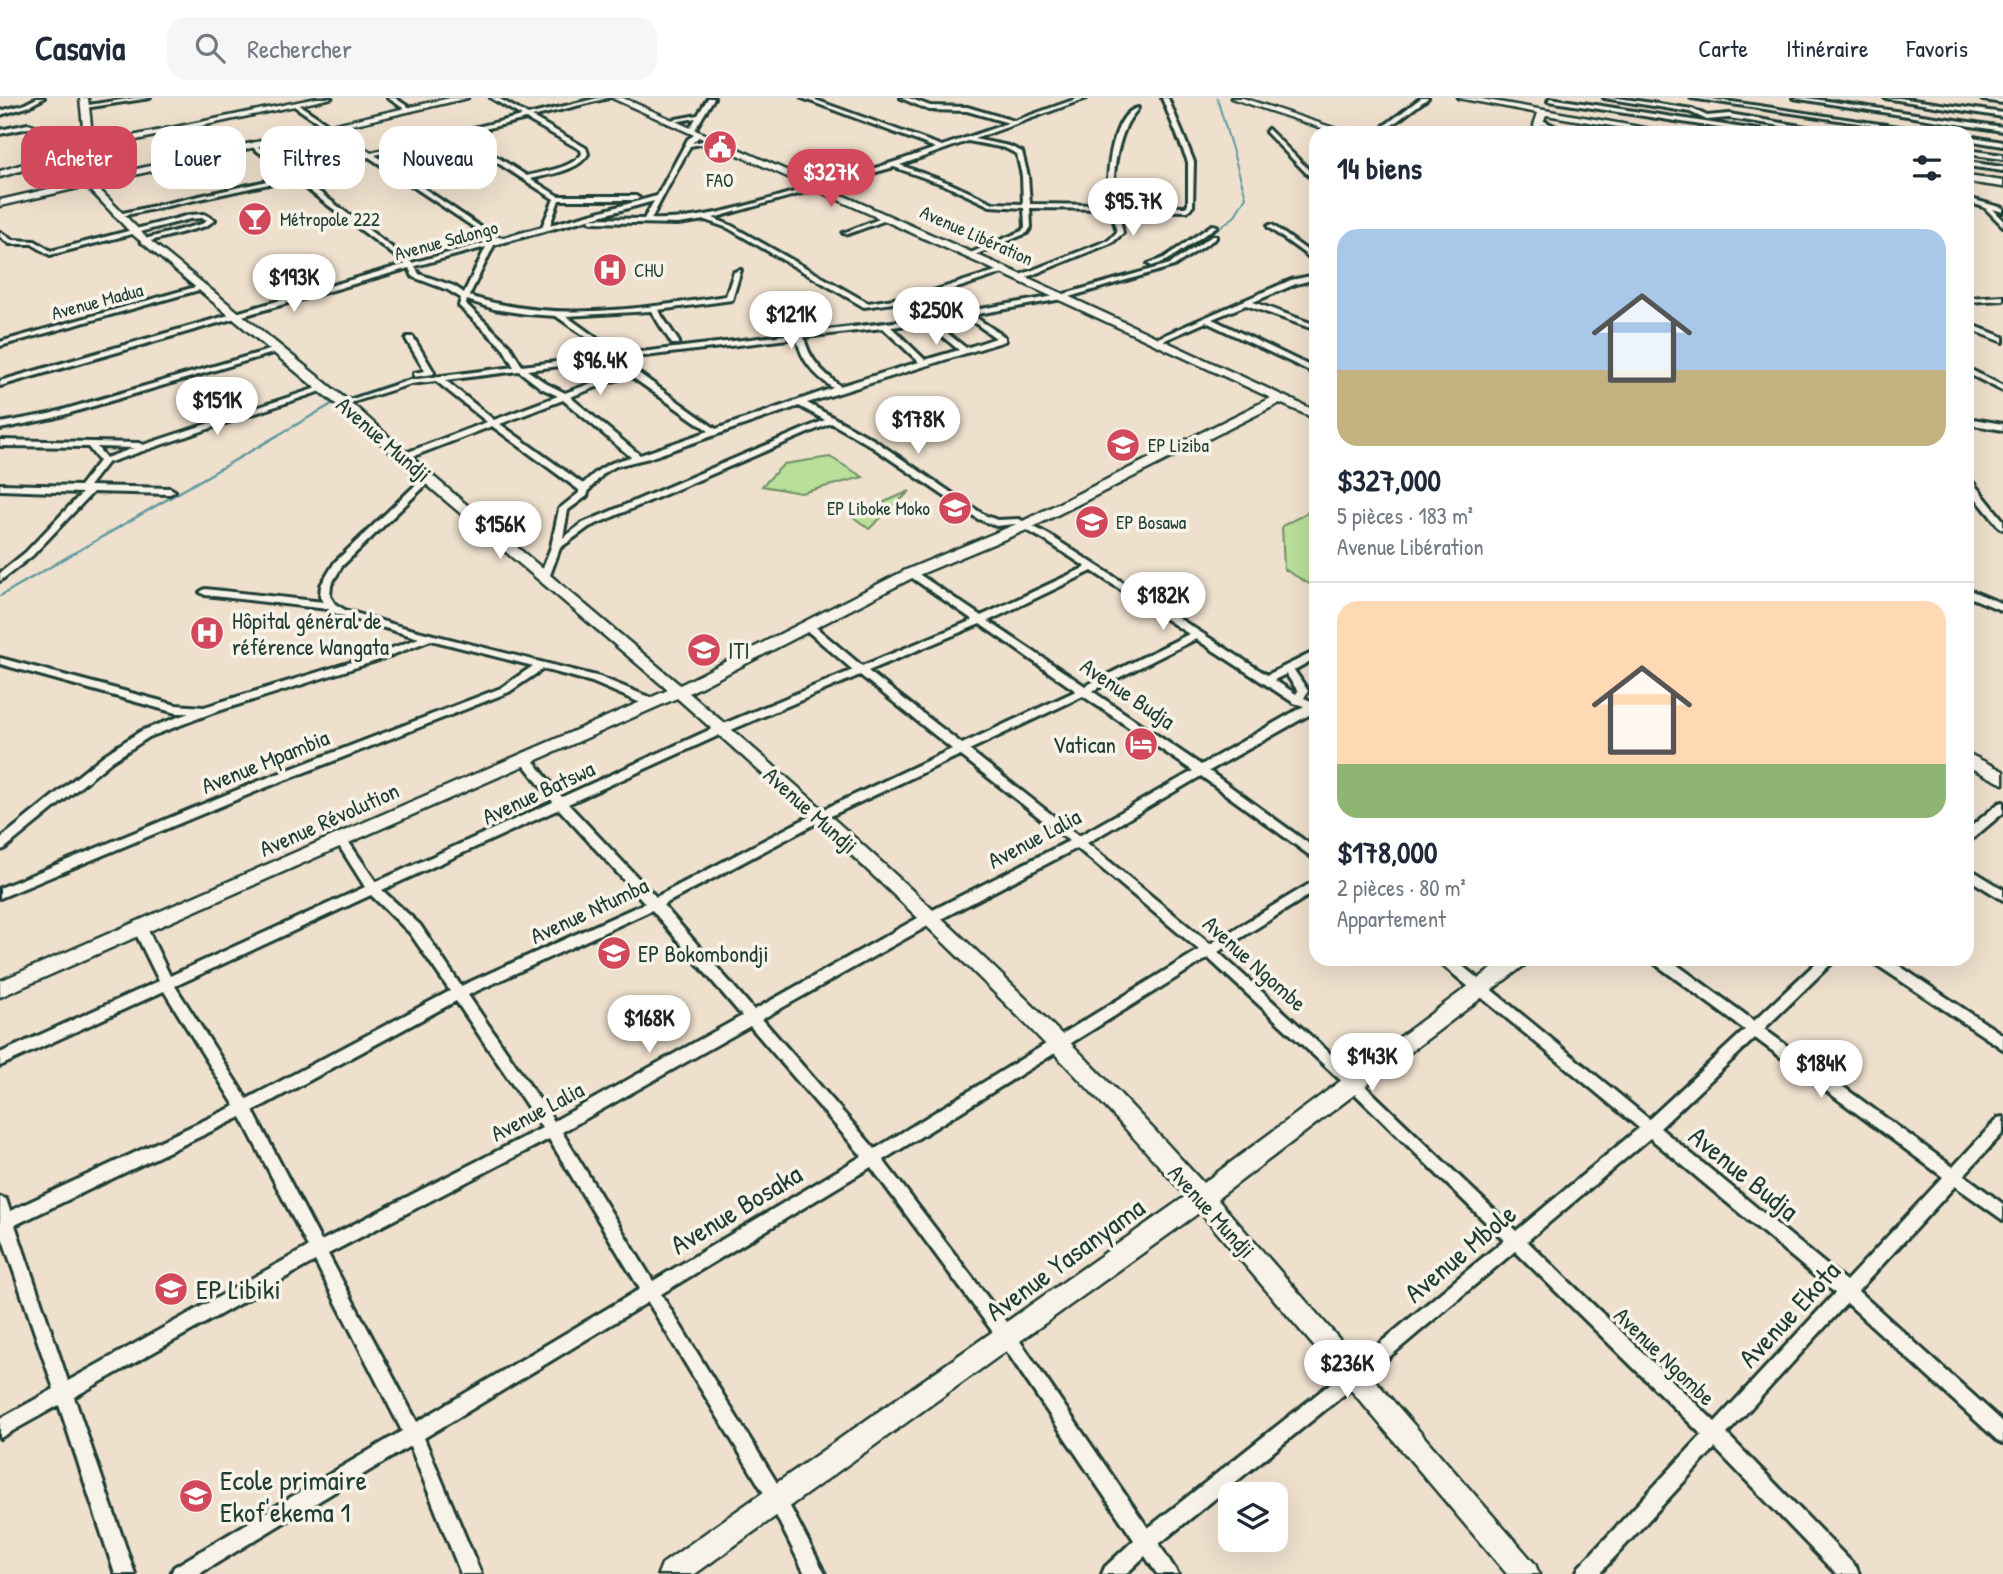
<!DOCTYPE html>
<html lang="fr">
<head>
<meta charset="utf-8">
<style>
  :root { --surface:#fff; --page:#f6f6f7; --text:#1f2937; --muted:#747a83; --line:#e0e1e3; --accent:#d1495b }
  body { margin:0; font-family:"Patrick Hand",sans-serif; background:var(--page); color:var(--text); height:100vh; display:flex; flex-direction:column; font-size:26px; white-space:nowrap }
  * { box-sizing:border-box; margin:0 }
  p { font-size:23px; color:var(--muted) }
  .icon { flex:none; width:38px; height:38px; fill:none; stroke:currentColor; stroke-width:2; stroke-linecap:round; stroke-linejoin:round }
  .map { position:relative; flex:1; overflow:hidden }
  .drawer { position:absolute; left:1309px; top:28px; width:665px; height:840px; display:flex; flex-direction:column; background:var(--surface); border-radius:21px; box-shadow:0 7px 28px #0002 }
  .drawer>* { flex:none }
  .banner { position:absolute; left:21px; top:28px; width:665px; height:63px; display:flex; gap:14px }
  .buttons { position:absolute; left:1218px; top:1384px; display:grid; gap:14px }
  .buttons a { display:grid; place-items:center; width:70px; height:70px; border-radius:14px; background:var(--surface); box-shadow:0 7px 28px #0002; font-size:35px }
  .price { position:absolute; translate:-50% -60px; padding:0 16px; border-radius:24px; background:#fff; color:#222; font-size:23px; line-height:46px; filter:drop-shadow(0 2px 4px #0008) }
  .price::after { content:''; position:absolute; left:50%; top:42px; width:21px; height:16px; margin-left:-10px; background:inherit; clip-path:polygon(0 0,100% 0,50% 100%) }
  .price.selected { background:var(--accent); color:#fff }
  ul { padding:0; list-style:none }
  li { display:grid; align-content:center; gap:14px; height:371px; padding:0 28px }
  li+li { border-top:2px solid var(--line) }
  li span { display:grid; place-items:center; height:217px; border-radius:21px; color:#555 }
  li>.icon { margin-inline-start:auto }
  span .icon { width:126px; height:126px; fill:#fffc; stroke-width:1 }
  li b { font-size:30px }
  h2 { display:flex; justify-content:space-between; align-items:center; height:84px; padding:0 28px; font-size:30px }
  .pill { padding:0 24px; border-radius:21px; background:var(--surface); box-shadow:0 7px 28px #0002; font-size:24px; line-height:63px }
  .pill.selected { background:var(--accent); color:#fff }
  header { display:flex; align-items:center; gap:42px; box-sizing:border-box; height:98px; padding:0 35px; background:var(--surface); border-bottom:2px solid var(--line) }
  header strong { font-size:33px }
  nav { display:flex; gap:38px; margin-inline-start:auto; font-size:24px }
  .search { width:490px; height:63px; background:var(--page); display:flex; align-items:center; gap:18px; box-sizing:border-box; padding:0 24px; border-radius:21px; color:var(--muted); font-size:26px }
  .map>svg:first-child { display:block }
  .green { fill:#badf99; stroke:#6c8e66; stroke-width:2 }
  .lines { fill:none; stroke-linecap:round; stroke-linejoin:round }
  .stream-far1 { stroke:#5f99a0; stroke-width:2 }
  .stream { stroke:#5f99a0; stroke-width:2.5 }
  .street-casing { stroke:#1f3d34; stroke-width:6 }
  .secondary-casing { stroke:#1f3d34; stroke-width:5 }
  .primary-casing { stroke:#1f3d34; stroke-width:5 }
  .street { fill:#f7f3e8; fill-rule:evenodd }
  .secondary { fill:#f7f3e8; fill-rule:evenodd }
  .primary { fill:#f7f3e8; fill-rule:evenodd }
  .labels { text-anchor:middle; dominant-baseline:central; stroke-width:7; stroke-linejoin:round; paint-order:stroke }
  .far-poi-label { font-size:19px; fill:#1f3d34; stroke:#f7f3e8; text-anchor:start }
  .far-street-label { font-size:19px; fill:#1f3d34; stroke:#f7f3e8 }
  .street-label { font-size:23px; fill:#1f3d34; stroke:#f7f3e8 }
  .poi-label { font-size:23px; fill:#1f3d34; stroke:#f7f3e8; text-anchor:start }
  .near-street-label { font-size:28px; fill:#1f3d34; stroke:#f7f3e8 }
  .near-poi-label { font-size:28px; fill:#1f3d34; stroke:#f7f3e8; text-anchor:start }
</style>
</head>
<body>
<header>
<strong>Casavia</strong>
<div class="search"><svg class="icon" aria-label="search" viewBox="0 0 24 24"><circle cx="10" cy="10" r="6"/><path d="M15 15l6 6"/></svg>Rechercher</div>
<nav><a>Carte</a><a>Itinéraire</a><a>Favoris</a></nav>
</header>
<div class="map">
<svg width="2003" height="1476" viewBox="0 0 2003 1476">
  <rect width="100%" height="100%" fill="#efe0cd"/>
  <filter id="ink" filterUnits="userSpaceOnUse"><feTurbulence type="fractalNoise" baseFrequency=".0143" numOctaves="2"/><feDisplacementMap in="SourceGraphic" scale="14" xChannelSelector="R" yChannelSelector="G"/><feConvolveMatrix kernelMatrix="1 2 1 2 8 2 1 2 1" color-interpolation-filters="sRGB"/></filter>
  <g filter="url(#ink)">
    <path class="green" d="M830 359 863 379 801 395 762 388 784 366Z
      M910 393 869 431 852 418Z
      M1316 410V490L1284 471 1282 428Z"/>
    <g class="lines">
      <path class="stream-far1" d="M86 88H83L129 132
        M141 134 185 170
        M137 139 152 152
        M1154 170 1168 166 1234 119 1246 99 1217 0"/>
      <path class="stream" d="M183 168 278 247
        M171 169 214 204
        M1088 189 1160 168
        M936 216 1029 203
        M244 230 332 306
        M0 498 332 306 403 282 925 218"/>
      <g class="street-casing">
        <path id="street" d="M37 0H44L27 9 0 17V13L23 7Z
          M134 0H150L85 10 82 8Z
          M388 0H395L413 12 408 13Z
          M491 0H498L528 17 598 0H608L532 19 586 50 588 56C578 73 550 76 531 81L558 98H636L639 100 636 102H559L550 127 657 98 688 41 699 34 702 36 692 45 714 41 717 43 690 48 651 121C702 123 749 107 797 93 844 80 890 66 936 50L802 0H810L942 48 1009 25 967 13 929 12 901 0H909L930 8 967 9 1014 23 1079 0H1087L974 41 1009 48 1022 54 1028 78 1030 106 1110 107C1104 85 1111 15 1138 10 1135 15 1129 21 1126 28 1116 51 1110 83 1117 108L1185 109 1188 107V64L1162 0H1168L1194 64 1193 108 1187 113 1118 112 1123 135 1113 144 1022 181 1015 179 1109 142 1117 134 1111 111 1030 110 1031 129 1027 135 970 159 968 158V156L1022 133 1025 129 1024 110 990 108 945 87 894 69 713 120 732 128 868 205 920 197 1002 171 1009 173 924 201 908 203 926 215 939 213V217L922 219 900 204 864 209 728 130 705 122 678 126 592 124 589 122 592 120 644 121 654 103 494 147 469 198C553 225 640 211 726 198L734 174 741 172 732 202 658 212 679 244 678 246H672L651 213 566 218 609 249V253H606L556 218 527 216 494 211 467 202 466 206 509 247 522 268 929 220 1061 197 1170 166 1212 138H1216V140L1174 168 1062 201 972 217 1005 239V243L807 305 874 342 984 417 997 422 1019 421 1049 437 1267 577 1316 553V560L1294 572 1308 593 1304 600 1316 605V613L1209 673 1316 751V762L1201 678 1087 745 1210 846 1316 782V793L1218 854 1357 980 1516 1133 1639 1030 1440 865 1438 861H1454L1649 1021 1745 932 1654 865 1652 861H1669L1754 923 1820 861H1836L1764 931 1953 1069 1998 1020 2003 1019V1035L1964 1077 2003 1106V1122L1955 1088 1858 1193 2003 1324V1345L1997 1342 1847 1205 1727 1336 1856 1469 1859 1476H1836L1715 1350 1599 1476H1576L1579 1469 1702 1337 1515 1153 1362 1282 1159 1446 1178 1476H1157L1145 1458 1126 1476H1102L1105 1469 1134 1442 1001 1245 871 1069 661 1196 782 1393 825 1476H805L770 1405 648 1204 424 1340 481 1476H461L410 1348 199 1476H171L174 1469 402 1333 315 1163 74 1299 135 1476H115L59 1307 0 1340V1321L54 1291 0 1133V1099L6 1101 10 1113 235 1008 164 893 0 968V955L159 883 133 830 135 826H145L170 878 365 789 336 743 338 740H346L376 784 553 704 521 663 519 660 521 657H529L562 699 716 629 853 572 805 531V527H813L862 568 973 522 908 477V473H914L981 518 1086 469 1043 441 1015 426 996 428 978 421 868 346 831 325 589 429 560 450 550 477 545 480 542 479 540 477 551 449 559 411 579 395V392L492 328 406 361H400V357L487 324 436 283 411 286 344 307 340 305 410 282 514 269 503 250 459 208 461 200 448 192 413 179 409 170 0 288V283L406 166 291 79 278 84 117 119 114 117 276 81 288 76 251 48 253 45 293 74 365 56 294 8V6H298L371 55 522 18ZM526 21 581 52 582 56C570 71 545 73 527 78L464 38V36ZM458 37 459 40 554 101 542 129 503 140 494 138 375 57ZM968 43 1005 50 1017 56 1022 78 1023 106 993 105 949 85 900 67ZM369 59 490 140 492 141 488 144 412 165 297 77ZM486 149 464 195 454 188 419 176 415 168ZM965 218 996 240 966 250 933 224ZM926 225 959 252 925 262 891 229ZM883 230 919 264 840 288C823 274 809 262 804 239ZM797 240C801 263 815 277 833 290L716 331 619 261ZM610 262 624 273 565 295 547 286 527 272ZM519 273 541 290 558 298 494 322 445 282ZM629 277 709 333 640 357 570 299ZM563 302 631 359C608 365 600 369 583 386L500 326ZM799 308 825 322 583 425 563 440 568 412 587 398 589 392 604 375 616 368 649 360ZM1092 473 1189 536 1085 588 988 523ZM980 526 1076 593 962 646 868 573ZM1196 541 1294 605 1304 608 1201 667 1092 593ZM1286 576 1298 593 1296 596 1274 582ZM860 577 952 651 816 715 656 799 568 706 724 635ZM1083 598 1193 673 1079 738 969 652ZM960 657 1069 743 925 816 754 912 663 807 824 721ZM559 711 645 805 461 888 420 827 382 792ZM1077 750 1199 852 875 1051 762 921 935 824ZM371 797 410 835 450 893 247 1001 175 888ZM652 812 742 918 554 1023 468 897ZM1208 860 1347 988 1504 1142 1350 1270 1148 1430 1013 1233 883 1062ZM456 903 542 1030 321 1143 253 1013ZM750 928 862 1058 653 1183 562 1034ZM1755 940 1943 1079 1846 1183 1660 1030ZM241 1019 308 1149 68 1283 15 1127ZM1650 1040 1835 1195 1715 1324 1527 1143ZM549 1041 640 1191 417 1324 328 1156Z
          M708 0H714L694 33 689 32 696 20 668 25 665 23 698 17Z
          M1421 0H1428L1388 30H1384V28Z
          M1550 0 1763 33 1766 35H1752L1548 3Z
          M1604 0H1618L1692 11 1707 18 1729 16 1842 35H1828L1729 20 1707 22 1690 14Z
          M1691 0H1705L1940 35H1925Z
          M1793 0H1807L2003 29V33Z
          M1885 0H1899L2003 15V19Z
          M1980 0 2003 1V5L1983 2Z
          M1540 21 1566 34 1567 35H1559L1538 24Z
          M28 26 71 41 72 42 58 60 55 58 66 43 28 30 0 36V32Z
          M1268 31 1316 79V85L1266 34Z
          M1967 38 2003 44V48L1967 42Z
          M1967 52 2003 57V61L1967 56Z
          M1967 64 2003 69V73L1967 68Z
          M1967 100 2003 110V114L1993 111 2003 122V128L1984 109 1967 104Z
          M204 116 215 122 206 128 143 145 141 144V142L202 126 207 122 203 120 190 121 50 157 32 146H10L0 139V134L12 142 35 143 51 153 190 117Z
          M887 118 890 120 889 121 848 136 843 135Z
          M1212 127 1217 128 1168 162 1152 168 1148 166 1164 160Z
          M1268 127H1272L1316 159V164L1268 129Z
          M1316 177V181L1296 186 1253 204 1316 227V232L1246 207 1212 221 1316 271V276L1206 224 1158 245 1151 243 1291 182Z
          M199 188 206 190 0 248V244Z
          M2003 198V202L1967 204V200Z
          M1967 225 2003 239V244L1967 230Z
          M407 239H413L434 274 433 276 414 279V275L425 273 406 241Z
          M276 250 283 252 53 320 0 331V325L49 316Z
          M1967 270 2003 288V293L1967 275Z
          M320 289 327 291 107 365 89 388 170 390 175 393 170 396 93 394 32 458 0 483V475L26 454 82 395 0 392V386L80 388 99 363 88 349 0 348V342L139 345 143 347ZM97 349 134 350 106 360Z
          M1967 320 2003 326V332L1967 326Z
          M428 377 431 378V382L342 468 331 487 330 498 335 506 345 512 402 529 600 579 656 602 658 605 656 608H648L592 584 543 571 509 594 262 691 0 800V790L254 685 501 590 533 568 431 542 379 562 212 615 149 639 112 663 4 751 0 752V741L104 657 141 633 189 615H176L0 566V560L176 607 204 609 371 558 419 540 337 516 328 511 205 497 200 494 205 491 324 504 320 498 321 487 335 464 425 378Z
          M1967 380 1970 381 2003 422V431L2000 430 1967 389Z
          M1967 491 2003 506V513L1967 498Z
          M2003 704V715L1971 742 1967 743V732L1999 705Z
          M1967 769 2003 791V802L1967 780Z
          M1872 861H1889L2003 937V951L1874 865Z"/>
      </g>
      <g class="secondary-casing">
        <path id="secondary" d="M80 0H88L93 46 317 0H332L94 51 97 81 93 85 147 140 358 311 428 374 680 587 906 472 1019 425 1271 300 1001 175 612 0H623L1009 171 1316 313V321L1280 305 1029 431 916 478 689 595C870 749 1044 909 1203 1085L1505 861H1529L1526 866 1217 1101 1535 1466 1539 1476H1507L1200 1114 695 1476H658L662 1466 728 1419 1186 1098C1029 919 856 757 677 600L0 899V883L668 592 419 380 349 316 319 293 131 135 84 85 88 80 86 53 0 79V73L85 48Z
          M1231 0H1243L1349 35H1337Z
          M1458 0H1476L1673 35H1654L1546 17 1542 27 1544 35H1536L1534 27 1538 15Z
          M1967 78 2003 83V89L1967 84Z
          M1967 655 2003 673V686L1967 668Z"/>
      </g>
      <g class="primary-casing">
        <path id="primary" d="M450 0H468L0 108V102Z"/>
      </g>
      <use href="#street" class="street"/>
      <use href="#secondary" class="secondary"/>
      <use href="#primary" class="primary"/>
    </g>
  </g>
  <defs>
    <g id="civic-disc" transform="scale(1.75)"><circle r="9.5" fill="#d1495b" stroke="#f7f3e8"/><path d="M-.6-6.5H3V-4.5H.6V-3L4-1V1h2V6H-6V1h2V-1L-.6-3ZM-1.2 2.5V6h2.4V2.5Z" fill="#fff"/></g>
    <g id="bar-disc" transform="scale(1.75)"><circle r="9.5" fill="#d1495b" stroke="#f7f3e8"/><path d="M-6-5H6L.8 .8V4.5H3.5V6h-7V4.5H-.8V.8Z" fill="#fff"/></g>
    <g id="hospital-disc" transform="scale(1.75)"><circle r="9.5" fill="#d1495b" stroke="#f7f3e8"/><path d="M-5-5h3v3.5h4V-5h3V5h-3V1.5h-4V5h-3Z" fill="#fff"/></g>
    <g id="school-disc" transform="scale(1.75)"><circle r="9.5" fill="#d1495b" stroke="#f7f3e8"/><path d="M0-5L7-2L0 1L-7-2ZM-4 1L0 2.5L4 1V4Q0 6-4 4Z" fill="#fff"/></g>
    <g id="hotel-disc" transform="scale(1.75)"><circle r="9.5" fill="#d1495b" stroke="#f7f3e8"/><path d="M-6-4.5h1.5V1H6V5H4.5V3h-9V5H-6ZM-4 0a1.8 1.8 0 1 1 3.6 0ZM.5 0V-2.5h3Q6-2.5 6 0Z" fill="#fff"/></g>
  </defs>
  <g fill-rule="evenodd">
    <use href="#civic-disc" x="720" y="49"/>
    <use href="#bar-disc" x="255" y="121"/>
    <use href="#hospital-disc" x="610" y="172"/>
    <use href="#school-disc" x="1123" y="347"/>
    <use href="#school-disc" x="955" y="410"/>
    <use href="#school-disc" x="1092" y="424"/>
    <use href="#hospital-disc" x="207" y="535"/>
    <use href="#school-disc" x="704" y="552"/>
    <use href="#hotel-disc" x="1141" y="646"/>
    <use href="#school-disc" x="614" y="855"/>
    <use href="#school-disc" x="171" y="1191"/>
    <use href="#school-disc" x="196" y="1398"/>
  </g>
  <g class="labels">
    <g class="far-poi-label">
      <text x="720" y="82" text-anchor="middle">FAO</text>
      <text x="280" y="121">Métropole 222</text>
      <text x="634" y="172">CHU</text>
      <text x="1148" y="347">EP Liziba</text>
      <text x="930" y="410" text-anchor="end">EP Liboke Moko</text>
      <text x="1116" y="424">EP Bosawa</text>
    </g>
    <g class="far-street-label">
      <text transform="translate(977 137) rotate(24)">Avenue Libération</text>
      <text transform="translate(446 142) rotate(-15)">Avenue Salongo</text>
      <text transform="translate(97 203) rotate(-15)">Avenue Madua</text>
    </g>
    <g class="street-label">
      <text transform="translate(384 341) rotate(41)">Avenue Mundji</text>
      <text transform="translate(1128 595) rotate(34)">Avenue Budja</text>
      <text transform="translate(265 663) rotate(-22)">Avenue Mpambia</text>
      <text transform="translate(538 694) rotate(-25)">Avenue Batswa</text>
      <text transform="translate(811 712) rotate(42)">Avenue Mundji</text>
      <text transform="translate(329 721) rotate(-24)">Avenue Révolution</text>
      <text transform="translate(1034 740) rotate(-28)">Avenue Lalia</text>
      <text transform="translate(589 812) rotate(-25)">Avenue Ntumba</text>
      <text transform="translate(1255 865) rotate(42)">Avenue Ngombe</text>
      <text transform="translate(537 1013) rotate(-28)">Avenue Lalia</text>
      <text transform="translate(1212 1113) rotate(48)">Avenue Mundji</text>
      <text transform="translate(1665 1258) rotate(44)">Avenue Ngombe</text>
    </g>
    <g class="poi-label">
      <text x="232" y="522">Hôpital général de<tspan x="232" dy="26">référence Wangata</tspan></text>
      <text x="728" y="552">ITI</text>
      <text x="1116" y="646" text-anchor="end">Vatican</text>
      <text x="638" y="855">EP Bokombondji</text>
    </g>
    <g class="near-street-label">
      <text transform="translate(1744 1075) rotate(39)">Avenue Budja</text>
      <text transform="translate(736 1111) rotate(-31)">Avenue Bosaka</text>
      <text transform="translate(1460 1155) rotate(-40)">Avenue Mbole</text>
      <text transform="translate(1065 1161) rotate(-36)">Avenue Yasanyama</text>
      <text transform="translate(1789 1216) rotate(-47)">Avenue Ekota</text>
    </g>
    <g class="near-poi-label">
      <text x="196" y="1191">EP Libiki</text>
      <text x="220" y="1382">Ecole primaire<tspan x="220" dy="32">Ekof'ekema 1</tspan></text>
    </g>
  </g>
</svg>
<div class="buttons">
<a><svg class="icon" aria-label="layers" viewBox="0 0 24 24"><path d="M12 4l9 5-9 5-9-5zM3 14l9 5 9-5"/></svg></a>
</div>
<b class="price selected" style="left:831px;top:111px">$327K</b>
<b class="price" style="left:1133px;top:140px">$95.7K</b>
<b class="price" style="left:294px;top:216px">$193K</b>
<b class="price" style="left:936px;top:249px">$250K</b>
<b class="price" style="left:791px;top:253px">$121K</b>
<b class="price" style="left:600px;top:299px">$96.4K</b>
<b class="price" style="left:217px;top:339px">$151K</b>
<b class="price" style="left:918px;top:358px">$178K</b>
<b class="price" style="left:500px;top:463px">$156K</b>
<b class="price" style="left:1163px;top:534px">$182K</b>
<b class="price" style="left:649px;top:957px">$168K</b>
<b class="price" style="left:1372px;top:995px">$143K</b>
<b class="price" style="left:1821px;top:1002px">$184K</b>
<b class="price" style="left:1347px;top:1302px">$236K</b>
<div class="banner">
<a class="pill selected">Acheter</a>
<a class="pill">Louer</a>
<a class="pill">Filtres</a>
<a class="pill">Nouveau</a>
</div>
<section class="drawer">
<h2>14 biens<svg class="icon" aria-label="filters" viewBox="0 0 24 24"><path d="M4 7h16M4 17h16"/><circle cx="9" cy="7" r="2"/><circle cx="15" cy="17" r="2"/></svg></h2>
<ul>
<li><span style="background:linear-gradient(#a9c7e8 65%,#c2b280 0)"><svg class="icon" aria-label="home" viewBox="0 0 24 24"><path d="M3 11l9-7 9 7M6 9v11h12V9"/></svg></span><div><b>$327,000</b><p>5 pièces · 183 m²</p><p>Avenue Libération</p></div></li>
<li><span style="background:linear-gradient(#ffd9b3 75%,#8fb573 0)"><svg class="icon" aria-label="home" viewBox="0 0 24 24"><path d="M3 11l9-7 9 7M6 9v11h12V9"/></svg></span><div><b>$178,000</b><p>2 pièces · 80 m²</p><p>Appartement</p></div></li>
</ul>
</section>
</div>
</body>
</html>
